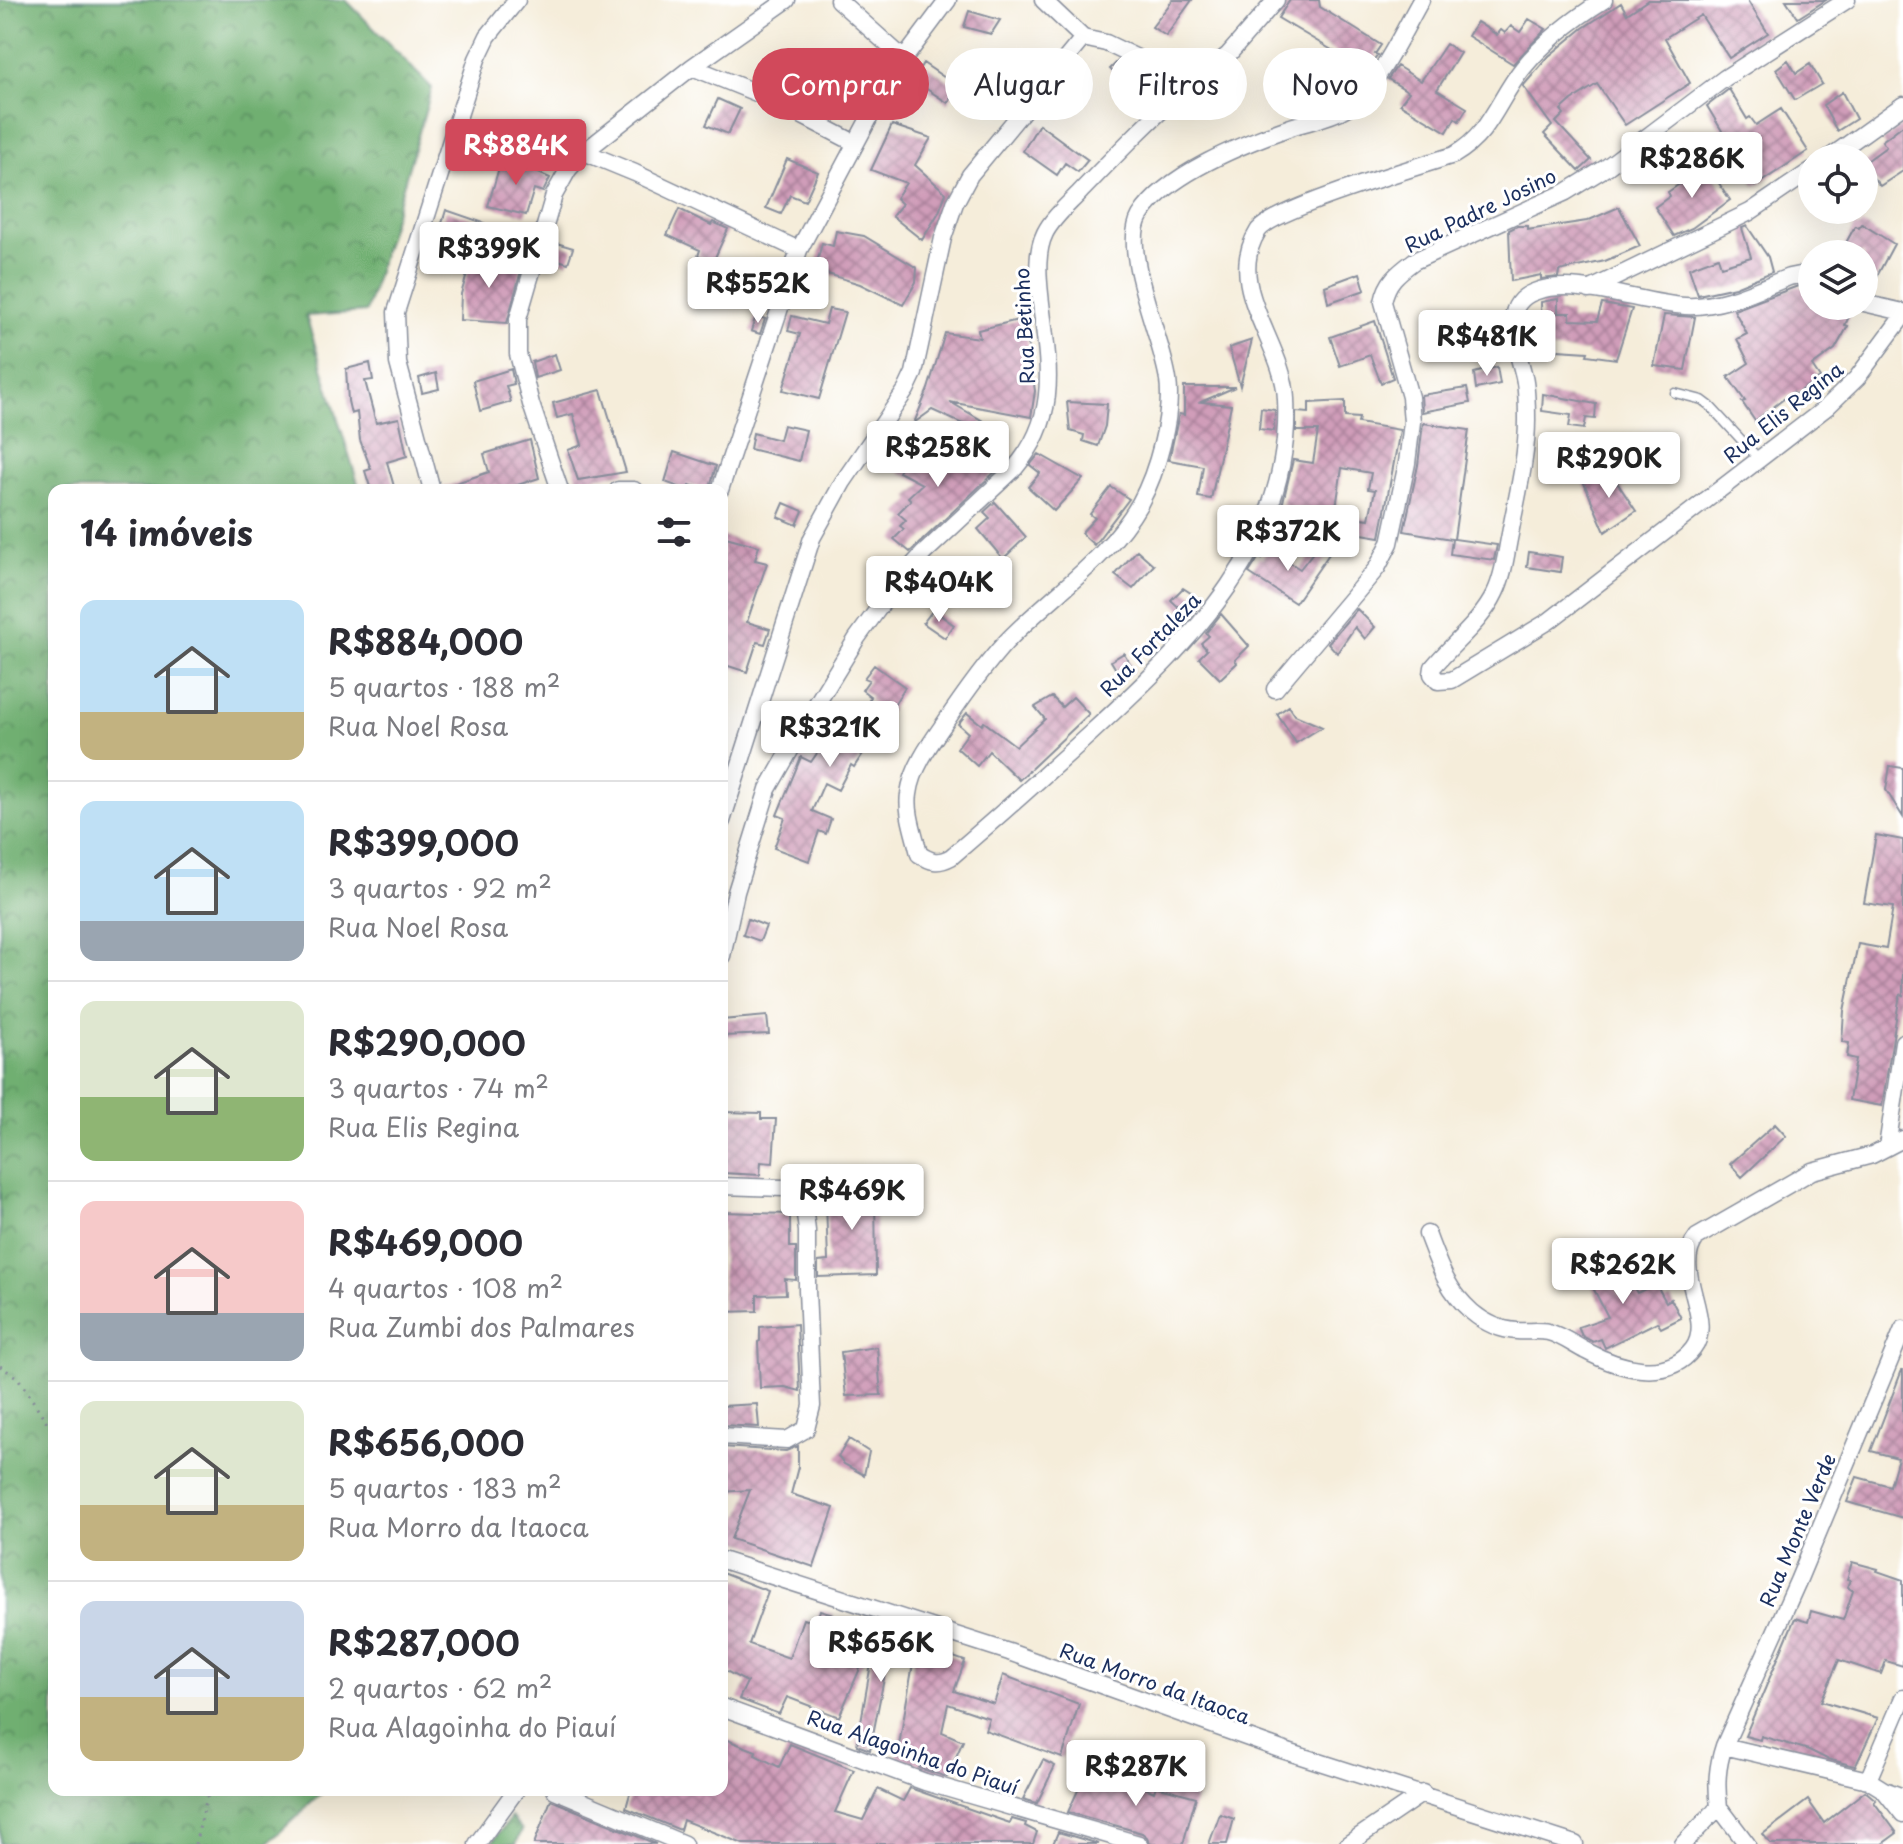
<!DOCTYPE html>
<html lang="pt">
<head>
<meta charset="utf-8">
<style>
  :root { --surface:#fff; --page:#f2f2f3; --text:#2b2b33; --muted:#7c7c81; --line:#e1e1e2; --accent:#d1495b }
  body { margin:0; font-family:"Playpen Sans",sans-serif; background:var(--page); color:var(--text); height:100vh; display:flex; flex-direction:column; font-size:30px; white-space:nowrap }
  * { box-sizing:border-box; margin:0 }
  p { font-size:26px; color:var(--muted) }
  .icon { flex:none; width:44px; height:44px; fill:none; stroke:currentColor; stroke-width:2; stroke-linecap:round; stroke-linejoin:round }
  .map { position:relative; flex:1; overflow:hidden }
  .side { position:absolute; left:48px; top:484px; width:680px; height:1312px; display:flex; flex-direction:column; background:var(--surface); border-radius:16px; box-shadow:0 8px 32px #0002 }
  .side>* { flex:none }
  .guide { position:absolute; left:752px; top:48px; width:760px; height:72px; display:flex; gap:16px }
  .buttons { position:absolute; left:1798px; top:144px; display:grid; gap:16px }
  .buttons a { display:grid; place-items:center; width:80px; height:80px; border-radius:50%; background:var(--surface); box-shadow:0 8px 32px #0002; font-size:40px }
  .price { position:absolute; translate:-50% -68px; padding:0 18px; border-radius:8px; background:#fff; color:#222; font-size:26px; line-height:52px; filter:drop-shadow(0 2px 4px #0008) }
  .price::after { content:''; position:absolute; left:50%; top:48px; width:24px; height:18px; margin-left:-12px; background:inherit; clip-path:polygon(0 0,100% 0,50% 100%) }
  .price.on { background:var(--accent); color:#fff }
  ul { padding:0; list-style:none }
  li { display:flex; align-items:center; gap:24px; height:200px; padding:0 32px }
  li+li { border-top:2px solid var(--line) }
  li span { display:grid; place-items:center; flex:none; width:224px; height:160px; border-radius:16px; color:#555 }
  li>.icon { margin-inline-start:auto }
  span .icon { width:96px; height:96px; fill:#fffc; stroke-width:1 }
  li b { font-size:34px }
  h2 { display:flex; justify-content:space-between; align-items:center; height:96px; padding:0 32px; font-size:34px }
  .pill { padding:0 28px; border-radius:36px; background:var(--surface); box-shadow:0 8px 32px #0002; font-size:28px; line-height:72px }
  .pill.on { background:var(--accent); color:#fff }
  .map>svg:first-child { display:block }
  .forest { fill:url(#forest-crowns); stroke:#456f68; stroke-width:2 }
  .building { fill:url(#building-cross-hatch); fill-rule:evenodd }
  .lines { fill:none; stroke-linecap:round; stroke-linejoin:round }
  .lane-casing { stroke:#888e9c; stroke-width:11 }
  .street-casing { stroke:#888e9c; stroke-width:19 }
  .path { stroke:#888e9c; stroke-width:3; stroke-dasharray:2 6; stroke-linecap:butt }
  .lane { stroke:#fff; stroke-width:8 }
  .street { stroke:#fff; stroke-width:16 }
  .labels { text-anchor:middle; dominant-baseline:central; stroke-width:6; stroke-linejoin:round; paint-order:stroke }
  .street-label { font-size:20px; fill:#1b2f5e; stroke:#fff }
</style>
</head>
<body>
<div class="map">
<svg width="1903" height="1844" viewBox="0 0 1903 1844">
  <defs>
    <pattern id="forest-crowns" width="20" height="18" patternUnits="userSpaceOnUse" patternTransform="scale(2)"><rect width="20" height="18" fill="#6faf71"/><path d="M2 6a3 3 0 1 1 6 0M12 15a3 3 0 1 1 6 0" fill="none" stroke="#5a8f60"/></pattern>
    <pattern id="building-cross-hatch" width="8" height="8" patternUnits="userSpaceOnUse" patternTransform="scale(2)"><rect width="8" height="8" fill="#d09db9"/><path d="M0 0l8 8M0 8l8-8" fill="none" stroke="#a8809a"/></pattern>
  </defs>
  <rect width="100%" height="100%" fill="#fff"/>
  <filter id="ink" filterUnits="userSpaceOnUse"><feTurbulence type="fractalNoise" baseFrequency=".0125" numOctaves="2"/><feDisplacementMap in="SourceGraphic" scale="16" xChannelSelector="R" yChannelSelector="G"/><feConvolveMatrix kernelMatrix="1 2 1 2 8 2 1 2 1" color-interpolation-filters="sRGB"/></filter>
  <filter id="wash" filterUnits="userSpaceOnUse"><feTurbulence type="fractalNoise" baseFrequency=".006" numOctaves="4" result="noise"/><feDisplacementMap in="SourceGraphic" scale="32" xChannelSelector="R" yChannelSelector="G"/><feGaussianBlur stdDeviation="1.8" result="paint"/><feColorMatrix in="noise" values="0 0 0 0 0 0 0 0 0 0 0 0 0 0 0 0 0 1.4 0 .05"/><feComposite in="paint" operator="in"/></filter>
  <g filter="url(#wash)">
    <rect width="100%" height="100%" fill="#f5edda"/>
    <path class="forest" d="M0 0H346L432 88 366 312 306 316 360 490H54V1790H325L267 1844H0Z
      M511 1817 522 1830 516 1844H491Z"/>
    <g id="blocks">
      <path class="building" d="M1173 0H1192L1166 36 1152 27Z
        M1290 0H1319L1320 7 1381 45 1375 54 1378 55 1355 85 1331 103 1299 85 1307 72 1330 85 1347 59 1278 18Z
        M1648 0H1747L1768 33 1729 58 1701 15 1688 23 1665 38 1690 83 1625 125 1597 84 1572 100 1561 110 1564 114 1556 122 1591 160 1579 171 1544 134 1552 126 1523 86 1549 56 1583 28 1621 3 1627 14Z
        M1786 0H1826L1798 18Z
        M969 11 1000 20 991 34 964 27Z
        M1529 19 1546 29 1513 64 1468 36 1477 22 1497 35 1501 30 1505 33 1511 26 1520 32Z
        M1446 44 1460 53 1437 90 1467 108 1459 121 1455 118 1447 132 1400 104 1409 92 1388 79 1397 66 1421 81Z
        M848 50 875 61 852 114 838 108 845 93 832 88Z
        M1788 60 1796 73 1810 64 1822 84 1795 100 1776 69Z
        M1118 61 1132 68 1121 80 1110 69Z
        M923 63 957 86 948 103 913 80Z
        M1729 89 1747 119 1750 117 1756 125 1781 109 1808 151 1755 186 1707 106Z
        M1842 92 1856 119 1837 131 1823 105Z
        M718 99 740 109 728 134 706 125Z
        M1039 124 1088 160 1078 172 1065 163 1057 175 1023 151Z
        M892 125 931 138 915 165 946 193 939 212 922 240 892 216 902 204 896 198 906 183 871 170Z
        M1903 125V171L1880 186 1864 167V163L1886 147 1882 141Z
        M502 157 550 178 543 192 534 189 526 215 488 206Z
        M787 159 818 172 805 201 790 195 781 214 766 208Z
        M1707 165 1730 200 1692 228 1674 236 1655 207 1670 196 1668 192 1681 183 1676 175 1689 166 1694 174Z
        M1619 207 1640 246 1605 261 1559 271 1558 277 1541 279V275L1511 281 1509 230 1517 226H1527V230L1587 221Z
        M679 209 711 225 713 222 728 229 713 262 698 256 700 250 667 235Z
        M446 210 484 223 477 242 440 230Z
        M1862 224 1894 244 1868 293 1864 292V254H1840L1855 226 1859 228Z
        M1747 226 1768 257 1772 272 1735 287 1698 295 1689 268 1718 257 1721 266 1751 257 1742 228Z
        M836 231 864 236 917 268 916 282 903 305 860 284 815 270 822 243 833 246Z
        M553 242 573 248 568 263 548 257Z
        M474 252 522 267 507 323 460 320 461 294Z
        M1360 273 1365 290 1328 303 1325 286Z
        M1798 286 1812 290V307L1854 306 1845 325 1848 326 1835 349 1812 366 1820 378 1794 395 1793 392 1755 421 1742 402 1745 401 1728 377 1749 363 1737 339 1747 334 1734 310Z
        M1558 299V313H1570V320L1597 321 1602 304 1632 309 1616 359 1587 355 1588 352 1542 349 1541 302Z
        M829 309 845 312 819 399 783 390 800 334 788 331 792 316 825 324Z
        M1664 315 1695 317 1685 370 1654 366Z
        M756 316 765 319 760 334 751 331Z
        M1022 319 1028 343 1035 391 1031 417 950 402 983 421 978 431 932 410 914 423 928 389 945 333 980 338 978 330Z
        M1375 321 1393 378 1381 383 1370 355 1340 366 1330 337Z
        M1252 340 1240 386 1229 348Z
        M555 354 560 370 535 378 532 362Z
        M370 363 373 380 365 381 376 423 399 418 407 456 387 462 395 490H371L365 471 371 469 360 440 357 412 351 414 348 401 346 369Z
        M1497 367 1500 384 1476 389 1474 373Z
        M511 369 514 384 506 386 511 402 480 411 473 381Z
        M436 373 439 389 422 393 419 378Z
        M1184 387H1235L1201 402 1231 405 1211 499 1198 497 1203 466 1169 460 1179 414 1184 415Z
        M1467 388 1470 403 1422 412 1421 395Z
        M601 390 626 472 578 480 568 450 582 445 573 414 557 418 553 403Z
        M1543 394 1596 404 1595 419 1586 418 1584 429 1569 427 1571 415 1542 411Z
        M1345 401V417L1359 418 1358 423 1400 430 1380 537 1332 529 1335 514 1282 506 1293 460 1313 463 1318 431H1296V412L1309 413V403ZM1342 468 1371 473 1368 489 1375 490 1369 519 1335 514Z
        M1067 402 1107 404 1105 426 1098 446 1083 441 1084 435 1070 431Z
        M1261 408 1275 410 1274 431 1259 429Z
        M1423 423 1469 430 1454 539 1497 545 1494 560 1450 554 1452 539 1404 531 1418 465Z
        M783 425 806 430 799 461 750 449 753 433 779 440Z
        M1661 437 1673 455 1647 472 1635 455Z
        M530 440 539 478 502 490H445L444 487 489 472 484 454Z
        M910 443 938 456 940 452 954 459 970 444 997 470 910 552 894 539 904 529 900 526 906 520 898 513 911 500 908 497 922 484 899 472 907 458 903 456Z
        M674 452 716 466 709 490 689 485 687 490 665 482Z
        M1039 454 1083 479 1054 511 1028 487 1040 473 1030 465Z
        M1603 469 1611 480 1614 478 1636 511 1605 532 1584 483Z
        M1111 487 1129 499 1094 545 1081 533 1095 518 1090 514Z
        M995 502 1026 537 1003 559 978 529 990 518 984 512Z
        M784 503 803 511 797 525 778 517Z
        M722 536 759 546 755 560 767 563 747 622 770 629 765 644 757 642 747 672 722 664Z
        M1318 546 1329 554 1295 603 1249 573 1259 557 1262 559 1268 549 1300 569Z
        M1137 550 1154 565 1133 589 1115 575Z
        M1529 552 1562 557 1560 572 1527 567Z
        M1183 588 1203 601 1190 618 1171 600Z
        M1357 609 1375 627 1365 639 1355 627 1337 653 1328 643Z
        M933 610 954 625 945 638 923 623Z
        M1221 614 1249 646 1235 660 1237 663 1220 679 1199 658 1207 650 1201 643 1209 636 1206 633Z
        M1124 653 1134 671 1121 678 1111 661Z
        M874 665 905 687 889 713 883 709 859 749 864 752 854 767 851 765 838 790 824 783 812 811 831 819 826 834 819 831 809 861 774 848 785 818 777 815 801 757 811 762 833 730 830 728 838 715 855 727 873 702 869 700 871 697 862 690 869 680 864 678Z
        M1052 697 1062 707 1073 697 1089 714 1019 780 989 751 977 766 957 748 968 733 958 724 967 713 982 725 984 722 1016 746 1045 719 1035 707Z
        M1289 706 1295 715 1322 727 1296 743 1277 714Z
        M1890 766 1903 768V817L1886 790Z
        M1876 835 1903 840V995L1900 994 1882 1106 1849 1100 1856 1059 1847 1057 1849 1043 1842 1042 1844 1011 1858 944 1886 949 1893 907 1864 903Z
        M748 919 766 926 760 941 743 935Z
        M767 1016 769 1034 722 1036V1020Z
        M722 1112 761 1113V1119H776L773 1163 761 1162 760 1175 722 1173Z
        M1775 1124 1786 1136 1742 1177 1730 1164Z
        M866 1171 875 1192 876 1275 818 1277V1262L828 1261 826 1202 851 1200 844 1181Z
        M722 1212 790 1214V1247H796V1280L785 1279 786 1294 757 1295V1311L722 1312Z
        M1596 1247 1619 1295 1634 1288 1637 1293 1656 1284 1666 1302 1671 1299 1681 1318 1661 1328 1657 1322 1605 1348 1601 1339 1593 1342 1582 1336 1578 1327 1608 1317 1588 1278 1579 1253Z
        M797 1324 800 1391 785 1387 760 1388 758 1342 760 1341V1327Z
        M877 1347 881 1395 846 1396 841 1352Z
        M1902 1370H1903V1518L1847 1502 1857 1477 1890 1486 1898 1458 1871 1451Z
        M757 1404 759 1427 722 1425V1406Z
        M849 1439 869 1452 864 1475 844 1464 838 1457Z
        M798 1446V1467L791 1494 834 1508 814 1567 731 1539 750 1490 722 1492V1447L786 1451Z
        M1852 1562 1878 1569 1877 1571 1903 1580V1666L1886 1661 1881 1674 1839 1660 1821 1701 1878 1718 1857 1763 1855 1766 1827 1759 1809 1750 1761 1736 1760 1740 1745 1736 1795 1618 1808 1622 1811 1611 1843 1620 1853 1591 1847 1587 1850 1580 1847 1579Z
        M722 1573 768 1591 749 1644 789 1658 803 1619 816 1623 820 1610 833 1614 829 1628 868 1641 872 1628 965 1661 954 1691 994 1704 1003 1675 1079 1704 1062 1758 985 1730 989 1718 948 1704 942 1732 963 1741 947 1777 919 1768 921 1765 897 1757 914 1658 889 1653 870 1750 857 1745 873 1652 868 1650 839 1717 787 1697 779 1714 739 1699 747 1682 722 1669Z
        M722 1738 756 1751 755 1755 779 1767 790 1744 854 1770 835 1812 863 1820 878 1789 903 1801 910 1788 1001 1820 1010 1823 1012 1819 1026 1823 1025 1826 1037 1832 1033 1844H743L683 1820 680 1830 626 1808 631 1790H722Z
        M1043 1760 1055 1766 1037 1803 1023 1799Z
        M1086 1773 1110 1785 1116 1774 1154 1792 1156 1786 1196 1797 1183 1844H1150L1147 1837 1142 1833 1068 1812Z
        M1865 1791 1876 1800 1874 1802 1897 1833 1882 1844H1771L1763 1834 1808 1800 1824 1823Z
        M551 1800 656 1844H534Z
        M1220 1814 1234 1819 1227 1844H1209Z
        M1058 1832 1099 1844H1053Z"/>
    </g>
  </g>
  <g filter="url(#ink)">
    <use href="#blocks" fill-opacity="0" stroke="#888e9c" stroke-width="2"/>
    <g class="lines">
      <g class="lane-casing">
        <path id="lane" d="M1675 393 1702 400 1710 406 1759 459"/>
      </g>
      <g class="street-casing">
        <path id="street" d="M838 0 904 59
          M1043 0 1083 38
          M1421 0C1402 33 1378 88 1346 108 1328 119 1307 121 1288 128 1243 144 1166 174 1140 216 1120 250 1163 340 1168 380 1173 416 1157 472 1140 503 1107 561 1051 595 1006 642 983 667 963 696 944 724 930 744 912 769 909 794 906 813 915 835 919 854 931 862 938 864 951 857 999 816 1046 774 1092 732 1191 641 1293 544 1286 399 1284 343 1223 286 1258 231 1272 209 1420 166 1454 155 1491 134 1498 99 1523 68 1545 41 1575 18 1604 0
          M692 67 764 96 855 143
          M584 152 635 173 799 250
          M1829 158 1903 105
          M1812 279 1799 275 1789 277C1756 290 1721 308 1685 306 1642 304 1575 276 1534 292 1497 306 1518 349 1524 377 1527 390 1527 406 1527 420 1527 458 1517 496 1510 534 1506 553 1504 575 1495 593 1482 621 1453 643 1433 667L1432 674 1438 681 1452 680 1549 621 1827 407 1857 378 1903 316
          M1589 290 1750 212 1812 170
          M1864 303 1903 312
          M432 490 398 363 396 312 477 59 488 36 517 0
          M560 490 531 404 518 354V319L554 195 568 170 584 152 692 67 787 0
          M618 490H634
          M720 490 799 250 873 111 904 59 948 0
          M1275 689 1377 568 1390 543 1407 463 1412 422 1410 397 1383 302C1387 281 1398 273 1414 261L1566 192 1607 167 1725 78 1847 0
          M722 821 812 538 843 482 906 390 914 373 943 238 955 203 970 175 1083 38 1106 43 1191 84 1228 55 1276 0
          M722 956 736 892 768 789 816 705 857 638 899 580 924 553 1015 468C1062 413 1047 360 1040 294 1038 275 1036 251 1045 233 1053 217 1069 204 1081 191 1116 155 1152 117 1191 84
          M1887 1147 1903 1042
          M722 1186 784 1188 794 1190 803 1198 807 1231V1290L812 1406 806 1429 787 1440 722 1436
          M1427 1234C1439 1265 1446 1289 1472 1312 1485 1323 1500 1330 1517 1331 1527 1332 1537 1330 1548 1332 1561 1335 1574 1345 1586 1351 1618 1368 1667 1383 1693 1349 1716 1319 1670 1270 1697 1237L1812 1171 1872 1155 1903 1139
          M722 1560 1009 1652 1282 1750 1575 1844
          M722 1707 925 1782 1139 1844
          M1724 1746 1868 1780 1884 1790 1903 1797
          M1868 1780 1903 1698
          M555 1790 684 1844
          M1884 1790 1903 1814
          M1719 1807 1747 1844
          M477 1844 516 1790
          M1348 1844 1423 1793
          M1683 1844 1719 1807C1716 1784 1717 1767 1724 1746L1798 1581 1903 1329"/>
      </g>
      <path class="path" d="M0 1366 18 1378 54 1433
        M195 1844 209 1790"/>
      <use href="#lane" class="lane"/>
      <use href="#street" class="street"/>
    </g>
  </g>
  <g class="labels">
    <g class="street-label">
      <text transform="translate(1480 210) rotate(-26)">Rua Padre Josino</text>
      <text transform="translate(1024 326) rotate(-93)">Rua Betinho</text>
      <text transform="translate(1783 412) rotate(-39)">Rua Elis Regina</text>
      <text transform="translate(1150 644) rotate(-46)">Rua Fortaleza</text>
      <text transform="translate(1797 1530) rotate(-67)">Rua Monte Verde</text>
      <text transform="translate(1155 1683) rotate(20)">Rua Morro da Itaoca</text>
      <text transform="translate(913 1752) rotate(19)">Rua Alagoinha do Piauí</text>
    </g>
  </g>
</svg>
<div class="buttons">
<a><svg class="icon" aria-label="locate" viewBox="0 0 24 24"><circle cx="12" cy="12" r="6"/><path d="M12 2v4M12 18v4M2 12h4M18 12h4"/></svg></a>
<a><svg class="icon" aria-label="layers" viewBox="0 0 24 24"><path d="M12 4l9 5-9 5-9-5zM3 14l9 5 9-5"/></svg></a>
</div>
<b class="price on" style="left:516px;top:187px">R$884K</b>
<b class="price" style="left:1692px;top:200px">R$286K</b>
<b class="price" style="left:489px;top:290px">R$399K</b>
<b class="price" style="left:758px;top:325px">R$552K</b>
<b class="price" style="left:1487px;top:378px">R$481K</b>
<b class="price" style="left:938px;top:489px">R$258K</b>
<b class="price" style="left:1609px;top:500px">R$290K</b>
<b class="price" style="left:1288px;top:573px">R$372K</b>
<b class="price" style="left:939px;top:624px">R$404K</b>
<b class="price" style="left:830px;top:769px">R$321K</b>
<b class="price" style="left:852px;top:1232px">R$469K</b>
<b class="price" style="left:1623px;top:1306px">R$262K</b>
<b class="price" style="left:881px;top:1684px">R$656K</b>
<b class="price" style="left:1136px;top:1808px">R$287K</b>
<div class="guide">
<a class="pill on">Comprar</a>
<a class="pill">Alugar</a>
<a class="pill">Filtros</a>
<a class="pill">Novo</a>
</div>
<section class="side">
<h2>14 imóveis<svg class="icon" aria-label="filters" viewBox="0 0 24 24"><path d="M4 7h16M4 17h16"/><circle cx="9" cy="7" r="2"/><circle cx="15" cy="17" r="2"/></svg></h2>
<ul>
<li><span style="background:linear-gradient(#bfe0f5 70%,#c2b280 0)"><svg class="icon" aria-label="home" viewBox="0 0 24 24"><path d="M3 11l9-7 9 7M6 9v11h12V9"/></svg></span><div><b>R$884,000</b><p>5 quartos · 188 m²</p><p>Rua Noel Rosa</p></div></li>
<li><span style="background:linear-gradient(#bfe0f5 75%,#9aa5b1 0)"><svg class="icon" aria-label="home" viewBox="0 0 24 24"><path d="M3 11l9-7 9 7M6 9v11h12V9"/></svg></span><div><b>R$399,000</b><p>3 quartos · 92 m²</p><p>Rua Noel Rosa</p></div></li>
<li><span style="background:linear-gradient(#dfe7d0 60%,#8fb573 0)"><svg class="icon" aria-label="home" viewBox="0 0 24 24"><path d="M3 11l9-7 9 7M6 9v11h12V9"/></svg></span><div><b>R$290,000</b><p>3 quartos · 74 m²</p><p>Rua Elis Regina</p></div></li>
<li><span style="background:linear-gradient(#f6c9c9 70%,#9aa5b1 0)"><svg class="icon" aria-label="home" viewBox="0 0 24 24"><path d="M3 11l9-7 9 7M6 9v11h12V9"/></svg></span><div><b>R$469,000</b><p>4 quartos · 108 m²</p><p>Rua Zumbi dos Palmares</p></div></li>
<li><span style="background:linear-gradient(#dfe7d0 65%,#c2b280 0)"><svg class="icon" aria-label="home" viewBox="0 0 24 24"><path d="M3 11l9-7 9 7M6 9v11h12V9"/></svg></span><div><b>R$656,000</b><p>5 quartos · 183 m²</p><p>Rua Morro da Itaoca</p></div></li>
<li><span style="background:linear-gradient(#c9d6e8 60%,#c2b280 0)"><svg class="icon" aria-label="home" viewBox="0 0 24 24"><path d="M3 11l9-7 9 7M6 9v11h12V9"/></svg></span><div><b>R$287,000</b><p>2 quartos · 62 m²</p><p>Rua Alagoinha do Piauí</p></div></li>
</ul>
</section>
</div>
</body>
</html>
